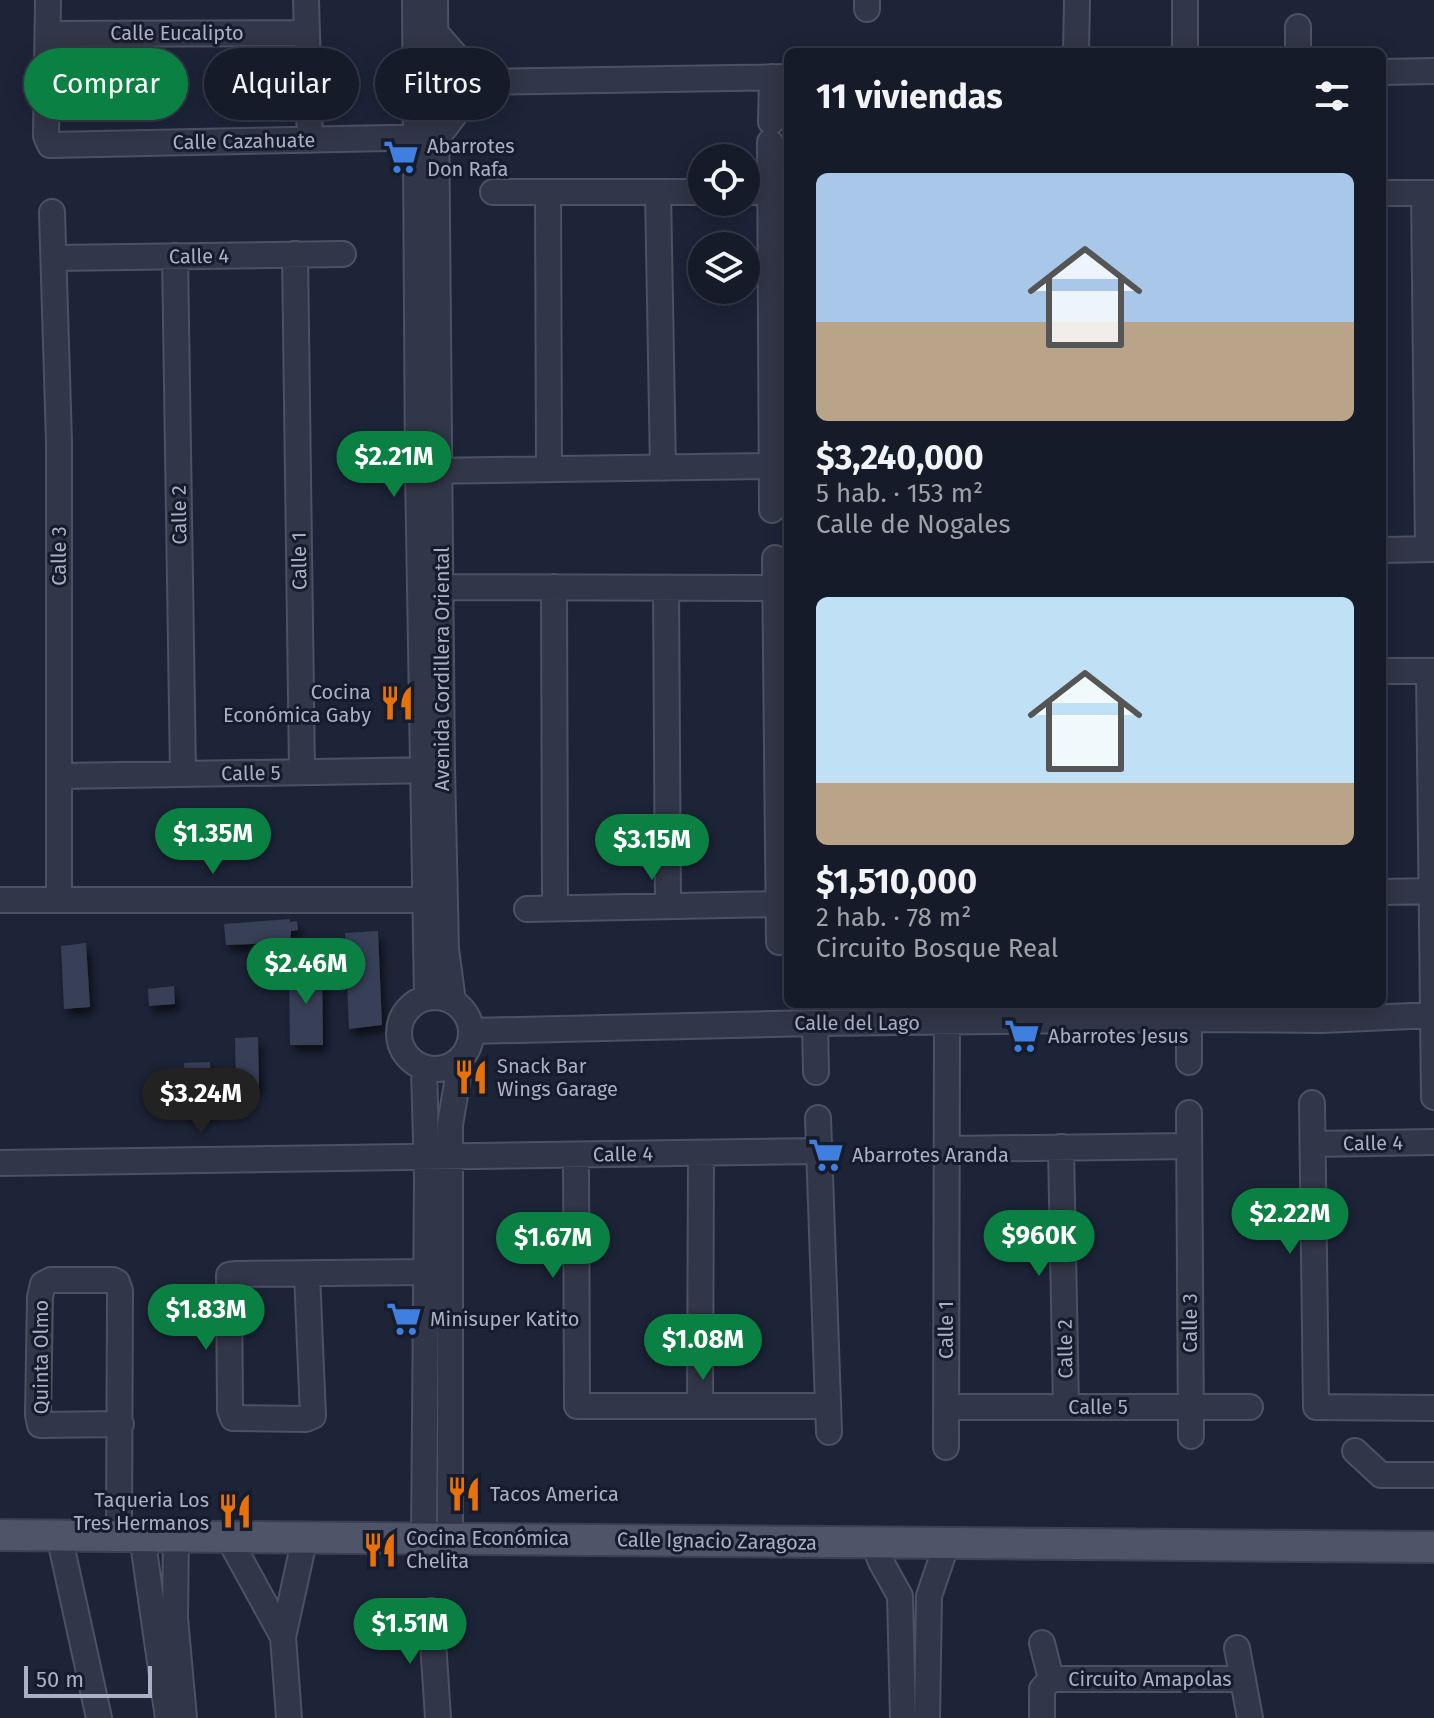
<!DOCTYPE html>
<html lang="es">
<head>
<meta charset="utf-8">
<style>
  :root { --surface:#161b2a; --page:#1f2432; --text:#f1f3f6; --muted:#9ea1a8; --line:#353947; --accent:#0b8043 }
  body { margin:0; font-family:"Fira Sans",sans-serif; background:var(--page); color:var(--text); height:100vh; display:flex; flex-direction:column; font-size:30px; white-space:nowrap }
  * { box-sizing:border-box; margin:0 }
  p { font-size:26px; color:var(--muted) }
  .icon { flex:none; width:44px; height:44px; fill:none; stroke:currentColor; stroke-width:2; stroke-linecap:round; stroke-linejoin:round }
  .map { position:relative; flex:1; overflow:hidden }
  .drawer { position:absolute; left:784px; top:48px; width:602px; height:960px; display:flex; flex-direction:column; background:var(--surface); border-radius:12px; box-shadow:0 4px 20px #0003,0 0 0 2px var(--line) }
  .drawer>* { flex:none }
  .guide { position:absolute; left:24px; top:48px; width:640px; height:72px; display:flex; gap:16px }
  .fabs { position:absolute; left:688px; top:144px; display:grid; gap:16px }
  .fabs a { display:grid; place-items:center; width:72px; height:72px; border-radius:50%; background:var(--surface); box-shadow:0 4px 20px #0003,0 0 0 2px var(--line); font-size:40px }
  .scale { position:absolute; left:24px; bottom:20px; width:128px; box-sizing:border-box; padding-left:8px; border:4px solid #abb0c6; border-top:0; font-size:22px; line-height:28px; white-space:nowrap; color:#abb0c6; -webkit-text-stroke:6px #171c2c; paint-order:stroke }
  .price { position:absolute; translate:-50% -68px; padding:0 18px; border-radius:28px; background:var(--accent); color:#fff; font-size:26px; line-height:52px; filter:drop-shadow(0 2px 4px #0008) }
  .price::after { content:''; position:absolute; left:50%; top:48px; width:24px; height:18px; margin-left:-12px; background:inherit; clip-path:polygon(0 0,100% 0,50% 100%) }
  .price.active { background:#222; color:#fff }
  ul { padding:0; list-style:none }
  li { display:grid; align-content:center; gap:16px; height:424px; padding:0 32px }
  li span { display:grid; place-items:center; height:248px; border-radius:12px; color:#555 }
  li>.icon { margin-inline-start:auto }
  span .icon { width:144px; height:144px; fill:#fffc; stroke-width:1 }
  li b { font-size:34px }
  h2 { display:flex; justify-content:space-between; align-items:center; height:96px; padding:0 32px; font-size:34px }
  .tag { padding:0 28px; border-radius:36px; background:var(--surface); box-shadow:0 4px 20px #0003,0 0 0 2px var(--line); font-size:28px; line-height:72px }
  .tag.active { background:var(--accent); color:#fff }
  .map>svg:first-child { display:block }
  .building { fill:#393f58; filter:url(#shadow) }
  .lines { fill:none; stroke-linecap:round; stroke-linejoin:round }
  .minor-casing { stroke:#4c5164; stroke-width:28 }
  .major-casing { stroke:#3b4052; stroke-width:34 }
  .minor { stroke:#313648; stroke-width:24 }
  .major { stroke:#4e5569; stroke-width:30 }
  .labels { text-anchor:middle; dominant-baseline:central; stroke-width:6; stroke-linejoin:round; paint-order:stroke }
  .street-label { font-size:20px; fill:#abb0c6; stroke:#171c2c }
  .poi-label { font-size:20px; fill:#abb0c6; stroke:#171c2c; text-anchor:start }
</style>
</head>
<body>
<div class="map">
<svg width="1434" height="1718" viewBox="0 0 1434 1718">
  <defs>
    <filter id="shadow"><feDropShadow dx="4" dy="7" stdDeviation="4" flood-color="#0009"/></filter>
  </defs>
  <rect width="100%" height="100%" fill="#1d2438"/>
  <path class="building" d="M290 919V922L297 921 298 930 291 931 290 951 273 952 274 943 226 945 224 924Z
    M378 931 382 1025 349 1029 345 933Z
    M86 943 90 1007 64 1009 61 946Z
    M289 966H322L323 1045H290Z
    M174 986 175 1004 149 1006 148 989Z
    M258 1037 259 1087H236L235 1038Z
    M210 1062 212 1112 186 1115 184 1063Z"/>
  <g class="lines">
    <g class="minor-casing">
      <path id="minor" d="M48 0 46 136 50 145 438 137 479 82
        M306 0 310 140
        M415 0 418 471 427 997
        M435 0 442 770 446 949 453 1001
        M867 0V9
        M1185 0V52
        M1298 27V52
        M435 32 479 82 788 77
        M48 34 307 33
        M1076 52 1077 0
        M1382 72 1434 71
        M771 122 772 77
        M770 142 772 510
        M493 192H702
        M548 192 549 469
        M658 192 663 468
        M746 192H771
        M1382 193H1434
        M1424 193 1428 549
        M52 212 59 442V900
        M295 254 302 772
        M175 256 183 774
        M55 258 343 254
        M427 471 772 466
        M1382 550 1434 549
        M775 558 779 942
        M426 587 776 588
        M554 587 555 908
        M666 588 668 906
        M1382 671H1434
        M1429 671 1434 1097
        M60 776 436 770
        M1382 892 1432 891
        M0 900H426
        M527 909 779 904
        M399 1033a36 36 0 1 1 72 0a36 36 0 1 1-72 0Z
        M1189 1019V1062
        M815 1023 816 1072
        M472 1031 815 1023 1189 1019 1322 1020 1434 1015
        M424 1068 427 1179 424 1538
        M1312 1103 1316 1407 1434 1408
        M1189 1113 1191 1436
        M818 1118 829 1432
        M1313 1144 1434 1142
        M1061 1147 1066 1407
        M947 1149 1189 1146
        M576 1155 577 1406H828
        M0 1163 819 1151
        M307 1274 313 1416 306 1419 233 1418 230 1410 229 1275 237 1274 425 1272
        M700 1406 701 1153
        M946 1407H1250
        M946 1447 947 1022
        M1355 1451 1381 1475H1434
        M59 1535 99 1718
        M119 1536 120 1291 117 1282 113 1280H51L43 1284 40 1297 38 1415 40 1425 121 1424
        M142 1536 168 1718
        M176 1536 175 1618 184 1718
        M228 1537 283 1637
        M450 1538V1125L461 1059
        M873 1542 881 1562 900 1596 903 1718
        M431 1611 438 1718
        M1042 1643 1051 1679
        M1237 1648 1250 1718
        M289 1718 283 1637 305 1537
        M927 1718 929 1596 947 1543
        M1042 1718V1689L1051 1679H1243"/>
    </g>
    <g class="major-casing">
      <path id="major" d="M0 1535 1434 1547"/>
    </g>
    <use href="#minor" class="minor"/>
    <use href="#major" class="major"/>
  </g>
  <defs>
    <g id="supermarket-bare" transform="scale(2.76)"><path d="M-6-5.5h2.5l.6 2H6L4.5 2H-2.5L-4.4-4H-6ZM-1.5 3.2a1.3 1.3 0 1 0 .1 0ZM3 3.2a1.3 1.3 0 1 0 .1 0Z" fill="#3f7fe0" stroke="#171c2c" stroke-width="2.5" paint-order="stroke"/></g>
    <g id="restaurant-bare" transform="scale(2.76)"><path d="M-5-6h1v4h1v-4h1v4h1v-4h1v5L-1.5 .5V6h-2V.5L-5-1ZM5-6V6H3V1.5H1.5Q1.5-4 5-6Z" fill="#e8710a" stroke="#171c2c" stroke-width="2.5" paint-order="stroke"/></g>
  </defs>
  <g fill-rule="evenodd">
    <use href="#supermarket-bare" x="401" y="157"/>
    <use href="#restaurant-bare" x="397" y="703"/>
    <use href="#supermarket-bare" x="1022" y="1036"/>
    <use href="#restaurant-bare" x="471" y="1077"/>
    <use href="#supermarket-bare" x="826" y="1155"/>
    <use href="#supermarket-bare" x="404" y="1319"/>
    <use href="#restaurant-bare" x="464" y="1494"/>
    <use href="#restaurant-bare" x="235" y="1511"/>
    <use href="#restaurant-bare" x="380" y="1550"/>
  </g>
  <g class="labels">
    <g class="street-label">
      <text x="177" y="33">Calle Eucalipto</text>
      <text transform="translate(244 141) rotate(-1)">Calle Cazahuate</text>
      <text transform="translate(199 256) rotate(-1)">Calle 4</text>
      <text transform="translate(179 515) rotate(-91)">Calle 2</text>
      <text transform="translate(59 556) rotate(-90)">Calle 3</text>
      <text transform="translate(299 561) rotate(-91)">Calle 1</text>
      <text transform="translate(442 669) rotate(-90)">Avenida Cordillera Oriental</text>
      <text transform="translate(251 773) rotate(-1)">Calle 5</text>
      <text x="857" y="1023">Calle del Lago</text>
      <text transform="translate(1373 1143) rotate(-1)">Calle 4</text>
      <text transform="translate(623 1154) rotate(-1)">Calle 4</text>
      <text transform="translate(1190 1323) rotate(-90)">Calle 3</text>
      <text transform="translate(946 1330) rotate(-90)">Calle 1</text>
      <text transform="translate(1065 1349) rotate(-91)">Calle 2</text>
      <text transform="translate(41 1357) rotate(-90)">Quinta Olmo</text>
      <text x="1098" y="1407">Calle 5</text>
      <text transform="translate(717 1541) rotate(1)">Calle Ignacio Zaragoza</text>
      <text x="1150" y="1679">Circuito Amapolas</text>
    </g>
    <g class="poi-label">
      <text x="427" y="146">Abarrotes<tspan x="427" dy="23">Don Rafa</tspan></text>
      <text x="371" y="692" text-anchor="end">Cocina<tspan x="371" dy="23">Económica Gaby</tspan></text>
      <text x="1048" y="1036">Abarrotes Jesus</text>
      <text x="497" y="1066">Snack Bar<tspan x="497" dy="23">Wings Garage</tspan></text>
      <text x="852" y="1155">Abarrotes Aranda</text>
      <text x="430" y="1319">Minisuper Katito</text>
      <text x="490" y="1494">Tacos America</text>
      <text x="209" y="1500" text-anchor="end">Taqueria Los<tspan x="209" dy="23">Tres Hermanos</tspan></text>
      <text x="406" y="1538">Cocina Económica<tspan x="406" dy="23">Chelita</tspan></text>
    </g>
  </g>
</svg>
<div class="fabs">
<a><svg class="icon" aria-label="locate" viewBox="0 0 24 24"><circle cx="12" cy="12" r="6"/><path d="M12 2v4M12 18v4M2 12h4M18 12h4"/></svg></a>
<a><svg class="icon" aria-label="layers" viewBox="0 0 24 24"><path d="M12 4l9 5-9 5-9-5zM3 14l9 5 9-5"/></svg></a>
</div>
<div class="scale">50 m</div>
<b class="price" style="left:394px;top:499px">$2.21M</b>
<b class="price" style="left:213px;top:876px">$1.35M</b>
<b class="price" style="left:652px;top:882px">$3.15M</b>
<b class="price" style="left:306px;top:1006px">$2.46M</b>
<b class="price active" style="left:201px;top:1136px">$3.24M</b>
<b class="price" style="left:1290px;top:1256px">$2.22M</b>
<b class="price" style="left:1039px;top:1278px">$960K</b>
<b class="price" style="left:553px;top:1280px">$1.67M</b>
<b class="price" style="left:206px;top:1352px">$1.83M</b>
<b class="price" style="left:703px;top:1382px">$1.08M</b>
<b class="price" style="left:410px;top:1666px">$1.51M</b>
<div class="guide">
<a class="tag active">Comprar</a>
<a class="tag">Alquilar</a>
<a class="tag">Filtros</a>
</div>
<section class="drawer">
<h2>11 viviendas<svg class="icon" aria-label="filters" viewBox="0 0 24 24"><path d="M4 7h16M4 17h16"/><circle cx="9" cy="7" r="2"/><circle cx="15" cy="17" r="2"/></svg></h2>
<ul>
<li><span style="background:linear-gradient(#a9c7e8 60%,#b9a48a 0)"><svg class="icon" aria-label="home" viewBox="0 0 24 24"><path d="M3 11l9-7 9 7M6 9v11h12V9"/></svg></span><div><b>$3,240,000</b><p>5 hab. · 153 m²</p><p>Calle de Nogales</p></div></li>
<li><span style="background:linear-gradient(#bfe0f5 75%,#b9a48a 0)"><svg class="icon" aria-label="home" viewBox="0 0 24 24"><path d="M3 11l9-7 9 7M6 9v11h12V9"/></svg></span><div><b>$1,510,000</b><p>2 hab. · 78 m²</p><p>Circuito Bosque Real</p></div></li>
</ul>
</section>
</div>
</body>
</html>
